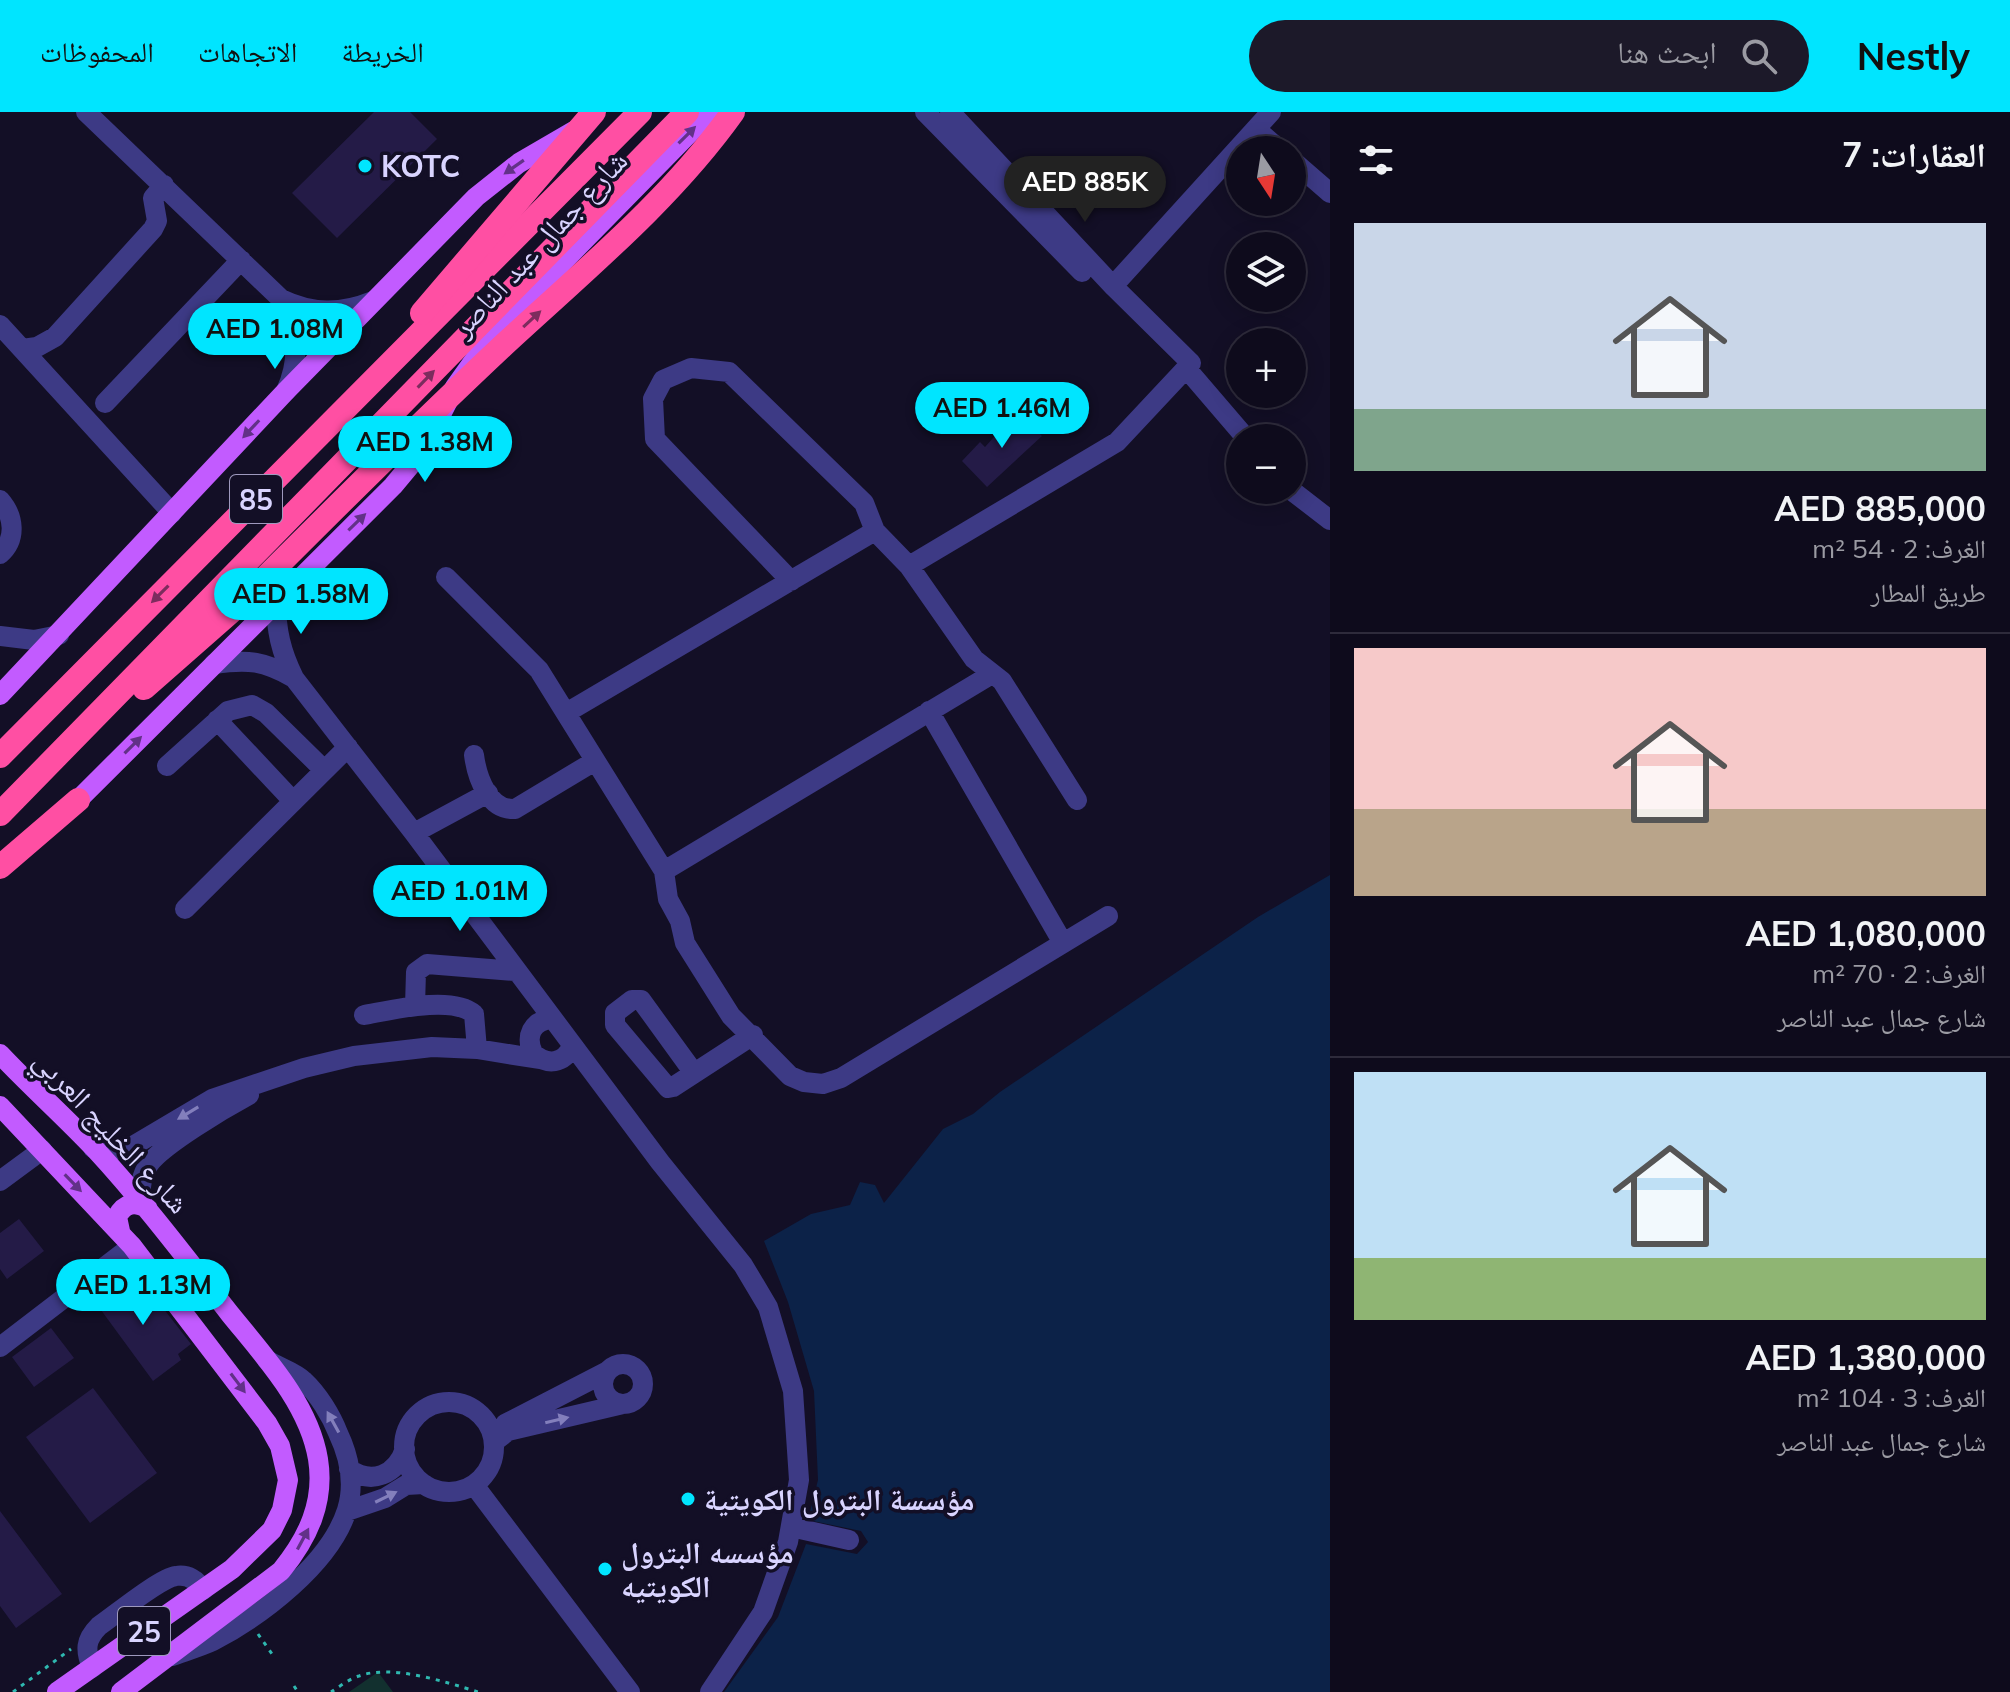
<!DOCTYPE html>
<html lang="ar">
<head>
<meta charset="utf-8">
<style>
  :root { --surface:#0e0b1c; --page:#1c1929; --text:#f1f3f6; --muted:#9b9ba3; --line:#2e2b3b; --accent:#00e5ff }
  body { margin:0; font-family:Mulish,"Noto Naskh Arabic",sans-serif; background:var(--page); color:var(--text); direction:rtl; height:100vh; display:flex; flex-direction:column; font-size:30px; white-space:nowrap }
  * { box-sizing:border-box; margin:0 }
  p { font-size:26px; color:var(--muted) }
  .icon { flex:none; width:44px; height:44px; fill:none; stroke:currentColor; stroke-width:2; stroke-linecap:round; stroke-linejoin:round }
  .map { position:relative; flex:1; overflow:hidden; direction:ltr }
  .sheet { display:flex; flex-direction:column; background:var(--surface); width:680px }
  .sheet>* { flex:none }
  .needle { width:52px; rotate:168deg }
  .buttons { position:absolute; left:1226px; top:24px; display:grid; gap:16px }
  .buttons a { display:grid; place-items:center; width:80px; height:80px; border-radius:50%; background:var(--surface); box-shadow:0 4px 20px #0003,0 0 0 2px var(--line); font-size:40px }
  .price { position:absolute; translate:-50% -68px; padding:0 18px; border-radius:28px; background:var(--accent); color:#111; font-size:26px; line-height:52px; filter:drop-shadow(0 2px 4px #0008) }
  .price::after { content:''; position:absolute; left:50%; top:48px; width:24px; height:18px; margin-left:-12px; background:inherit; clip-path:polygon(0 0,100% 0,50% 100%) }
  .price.active { background:#222; color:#fff }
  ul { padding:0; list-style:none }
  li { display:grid; align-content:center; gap:16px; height:424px; padding:0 24px }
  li+li { border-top:2px solid var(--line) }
  li span { display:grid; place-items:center; height:248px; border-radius:0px; color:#555 }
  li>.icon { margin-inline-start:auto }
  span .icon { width:144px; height:144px; fill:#fffc; stroke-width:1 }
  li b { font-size:34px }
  h2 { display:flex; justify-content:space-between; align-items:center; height:96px; padding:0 24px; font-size:34px }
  header { display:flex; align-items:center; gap:48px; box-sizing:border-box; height:112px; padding:0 40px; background:var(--accent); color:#111 }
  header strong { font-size:38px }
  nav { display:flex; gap:44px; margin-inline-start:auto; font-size:28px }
  .search { width:560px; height:72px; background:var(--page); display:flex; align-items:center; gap:20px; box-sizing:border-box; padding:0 28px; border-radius:44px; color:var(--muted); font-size:30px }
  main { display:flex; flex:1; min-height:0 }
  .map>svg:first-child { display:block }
  .green { fill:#12302f }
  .water { fill:#0c2248 }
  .building { fill:#241b47 }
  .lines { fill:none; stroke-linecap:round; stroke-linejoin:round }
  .path { stroke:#2fb8b0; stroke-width:3; stroke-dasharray:4 6; stroke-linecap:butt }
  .minor { stroke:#3d3a85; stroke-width:20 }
  .major { stroke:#c25bff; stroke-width:20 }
  .highway { stroke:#ff4fa3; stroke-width:24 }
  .highway-bridge { stroke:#ff4fa3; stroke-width:24 }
  .oneway { fill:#623188 }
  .oneway2 { fill:#7d2c5e }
  .oneway3 { fill:#837fbc }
  .poi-dot { fill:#00e5ff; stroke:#130f26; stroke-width:3 }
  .labels { text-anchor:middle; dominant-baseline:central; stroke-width:7; stroke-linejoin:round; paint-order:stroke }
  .shield { fill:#130f26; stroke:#9e99be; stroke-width:2 }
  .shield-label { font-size:28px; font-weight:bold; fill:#d9d4ff }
  .poi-label { font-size:30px; font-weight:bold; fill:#d9d4ff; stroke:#130f26; text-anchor:start }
  .street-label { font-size:30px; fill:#d9d4ff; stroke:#130f26 }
</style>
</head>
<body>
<header>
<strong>Nestly</strong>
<div class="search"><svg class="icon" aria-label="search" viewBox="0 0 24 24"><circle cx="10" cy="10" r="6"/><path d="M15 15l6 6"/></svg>ابحث هنا</div>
<nav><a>الخريطة</a><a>الاتجاهات</a><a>المحفوظات</a></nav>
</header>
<main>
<section class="sheet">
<h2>العقارات: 7<svg class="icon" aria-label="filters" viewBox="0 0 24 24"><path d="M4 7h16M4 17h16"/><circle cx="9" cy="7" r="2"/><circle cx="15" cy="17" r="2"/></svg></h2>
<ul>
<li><span style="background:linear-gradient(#c9d6e8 75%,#7fa58c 0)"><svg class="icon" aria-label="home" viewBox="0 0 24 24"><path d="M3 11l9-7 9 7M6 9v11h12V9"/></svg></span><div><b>AED 885,000</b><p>الغرف: 2 · 54 m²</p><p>طريق المطار</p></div></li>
<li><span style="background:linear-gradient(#f6c9c9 65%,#b9a48a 0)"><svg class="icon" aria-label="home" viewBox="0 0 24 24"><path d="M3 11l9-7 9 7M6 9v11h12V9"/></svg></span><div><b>AED 1,080,000</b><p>الغرف: 2 · 70 m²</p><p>شارع جمال عبد الناصر</p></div></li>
<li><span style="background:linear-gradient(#bfe0f5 75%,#8fb573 0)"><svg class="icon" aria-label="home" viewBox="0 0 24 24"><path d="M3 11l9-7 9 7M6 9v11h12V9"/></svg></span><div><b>AED 1,380,000</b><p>الغرف: 3 · 104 m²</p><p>شارع جمال عبد الناصر</p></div></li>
</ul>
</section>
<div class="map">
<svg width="1330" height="1580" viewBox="0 0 1330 1580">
  <rect width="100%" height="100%" fill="#130f26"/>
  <path class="green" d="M378 1560 393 1580H349Z"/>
  <path class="water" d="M1330 763V1580H724L778 1505 806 1432 857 1442 868 1430 861 1419 808 1408 818 1368 814 1279 788 1190 764 1129 811 1102 850 1093 860 1070 875 1073 884 1091 943 1017 973 1002 1000 980 1258 805Z"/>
  <path class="building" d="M374 0H410L437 27 337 126 292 81Z
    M1016 300 1042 324 987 375 962 349 980 330 985 335Z
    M19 1107 44 1139 7 1167 0 1157V1121Z
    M103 1173 149 1178 191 1232 178 1242 181 1248 153 1269 90 1183Z
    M51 1216 74 1246 34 1275 12 1245Z
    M93 1276 157 1361 90 1411 26 1325Z
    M0 1399 62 1482 16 1516 0 1494Z"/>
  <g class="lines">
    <path class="path" d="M258 1522 272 1542
      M294 1574 298 1580
      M13 1580 71 1537
      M331 1580C339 1575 349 1567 359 1564 392 1552 446 1570 478 1580"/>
    <path class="minor" d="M86 0 281 187C297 218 301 246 286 279
      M925 0 1082 160
      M1256 17 1280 38
      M1292 48 1330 81
      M1113 174 1271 0
      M281 187C312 202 341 202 373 189
      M0 213 172 401
      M22 237 37 235 55 225 153 117 157 109 153 86 164 73
      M1186 256 1246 326
      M105 291 241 148
      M1291 378 1330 408
      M0 388C14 404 17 427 0 442
      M909 454 1117 330 1191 251 1113 174 950 0
      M446 465 539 558 664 759 668 787 680 809 685 831 731 904 790 964 804 970 823 972 841 966 1108 804
      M791 469 655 327 653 287 663 268 691 256 729 260 864 391 875 419 909 454 974 547 1002 569 1077 688
      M276 489C276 518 281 540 294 566L414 721 660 1050 743 1153 768 1195 793 1279 799 1368 788 1430 763 1500 710 1580
      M0 524 34 528 59 523
      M214 552C249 547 264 549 294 566
      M929 599 1063 831
      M566 601 875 419
      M217 608 293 689
      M474 643C477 666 489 699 515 697L595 649
      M167 654 228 599 252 593 266 601 324 658
      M414 721 488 681
      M664 759 992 562
      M185 797 348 635
      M415 894 416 860 427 852 515 859
      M364 903C392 898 452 883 474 902L477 937
      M551 907C532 909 525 924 533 941 547 954 564 952 572 934
      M694 961 641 888H632L615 901V913L668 976 673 975 753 923
      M93 1036 115 1038 131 1035 212 987 304 956 354 944 432 935 477 937 539 947
      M0 1069 42 1038
      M140 1089C140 1076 141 1063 149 1052 164 1032 225 996 249 983
      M0 1235 132 1134
      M603 1272a20 20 0 1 1 40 0a20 20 0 1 1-40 0Z
      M404 1335a45 45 0 1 1 90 0a45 45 0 1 1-90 0Z
      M505 1312 608 1259
      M494 1330 508 1319 623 1292
      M349 1357C372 1373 396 1363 405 1337
      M474 1373 630 1580
      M347 1399 385 1386 406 1373 424 1372
      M791 1415 849 1428
      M172 1544C186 1539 200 1535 213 1529 261 1504 330 1452 347 1398 355 1372 349 1344 338 1321 331 1303 318 1282 304 1269 295 1260 278 1255 267 1248
      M92 1556C85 1538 85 1528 99 1514 115 1503 160 1466 176 1464 188 1462 197 1468 203 1478"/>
    <path class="major" d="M0 583 286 279 476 85 519 51 574 19
      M68 698 393 374 423 338 455 275 495 219 710 0
      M0 942C31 975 64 1004 95 1037 143 1089 186 1146 230 1202 264 1244 309 1292 318 1347 325 1390 308 1426 281 1459L121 1580
      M0 994 132 1134 267 1311 280 1334 288 1368 282 1398 272 1418 232 1457 57 1580
      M120 1119 117 1105C124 1091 135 1089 148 1097"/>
    <path class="highway" d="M144 576 235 496
      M0 644 640 0
      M0 702 687 0
      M0 755 78 688"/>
    <path class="highway-bridge" d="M422 201 594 0
      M235 496C325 406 415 316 508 229 586 157 671 87 733 0"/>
  </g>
  <defs><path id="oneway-solid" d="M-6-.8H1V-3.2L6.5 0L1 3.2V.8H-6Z" transform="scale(2)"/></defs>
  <g class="oneway">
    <use href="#oneway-solid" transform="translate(687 23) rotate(-45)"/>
    <use href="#oneway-solid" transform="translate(514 55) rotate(145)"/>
    <use href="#oneway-solid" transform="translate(251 317) rotate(133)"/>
    <use href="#oneway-solid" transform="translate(357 410) rotate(-44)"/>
    <use href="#oneway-solid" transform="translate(133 633) rotate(-45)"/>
    <use href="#oneway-solid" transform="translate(73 1071) rotate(46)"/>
    <use href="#oneway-solid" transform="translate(238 1271) rotate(53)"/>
    <use href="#oneway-solid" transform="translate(303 1427) rotate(-62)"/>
  </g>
  <g class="oneway2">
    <use href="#oneway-solid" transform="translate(532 207) rotate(-43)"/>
    <use href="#oneway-solid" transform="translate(426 267) rotate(-46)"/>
    <use href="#oneway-solid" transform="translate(160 482) rotate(135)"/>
  </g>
  <g class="oneway3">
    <use href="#oneway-solid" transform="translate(188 1001) rotate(149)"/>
    <use href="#oneway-solid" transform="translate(557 1308) rotate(-13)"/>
    <use href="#oneway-solid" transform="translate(333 1310) rotate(-119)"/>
    <use href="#oneway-solid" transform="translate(386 1385) rotate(-26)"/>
  </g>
  <g class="poi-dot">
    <circle cx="365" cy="54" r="8"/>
    <circle cx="688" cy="1387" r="8"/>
    <circle cx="605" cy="1457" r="8"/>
  </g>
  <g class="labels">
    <g class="shield">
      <rect x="230" y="363" width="52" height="48" rx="6"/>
      <rect x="118" y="1495" width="52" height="48" rx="6"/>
    </g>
    <g class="shield-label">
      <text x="256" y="387">85</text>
      <text x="144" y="1519">25</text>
    </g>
    <g class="poi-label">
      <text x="381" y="54">KOTC</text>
      <text x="704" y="1387">مؤسسة البترول الكويتية</text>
      <text x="621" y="1440">مؤسسه البترول<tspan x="621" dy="34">الكويتيه</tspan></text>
    </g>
    <g class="street-label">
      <text transform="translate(539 131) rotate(-47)">شارع جمال عبد الناصر</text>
      <text transform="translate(112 1019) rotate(47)">شارع الخليج العربي</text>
    </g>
  </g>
</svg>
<div class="buttons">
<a><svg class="needle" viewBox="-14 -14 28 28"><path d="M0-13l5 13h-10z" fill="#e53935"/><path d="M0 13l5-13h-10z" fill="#9b9ba3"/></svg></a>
<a><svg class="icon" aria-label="layers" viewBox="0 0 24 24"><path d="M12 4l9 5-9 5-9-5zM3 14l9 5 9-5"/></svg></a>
<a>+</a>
<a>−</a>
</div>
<b class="price active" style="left:1085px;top:112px">AED 885K</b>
<b class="price" style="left:275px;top:259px">AED 1.08M</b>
<b class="price" style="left:1002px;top:338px">AED 1.46M</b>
<b class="price" style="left:425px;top:372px">AED 1.38M</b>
<b class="price" style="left:301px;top:524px">AED 1.58M</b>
<b class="price" style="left:460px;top:821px">AED 1.01M</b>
<b class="price" style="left:143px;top:1215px">AED 1.13M</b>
</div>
</main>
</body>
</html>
